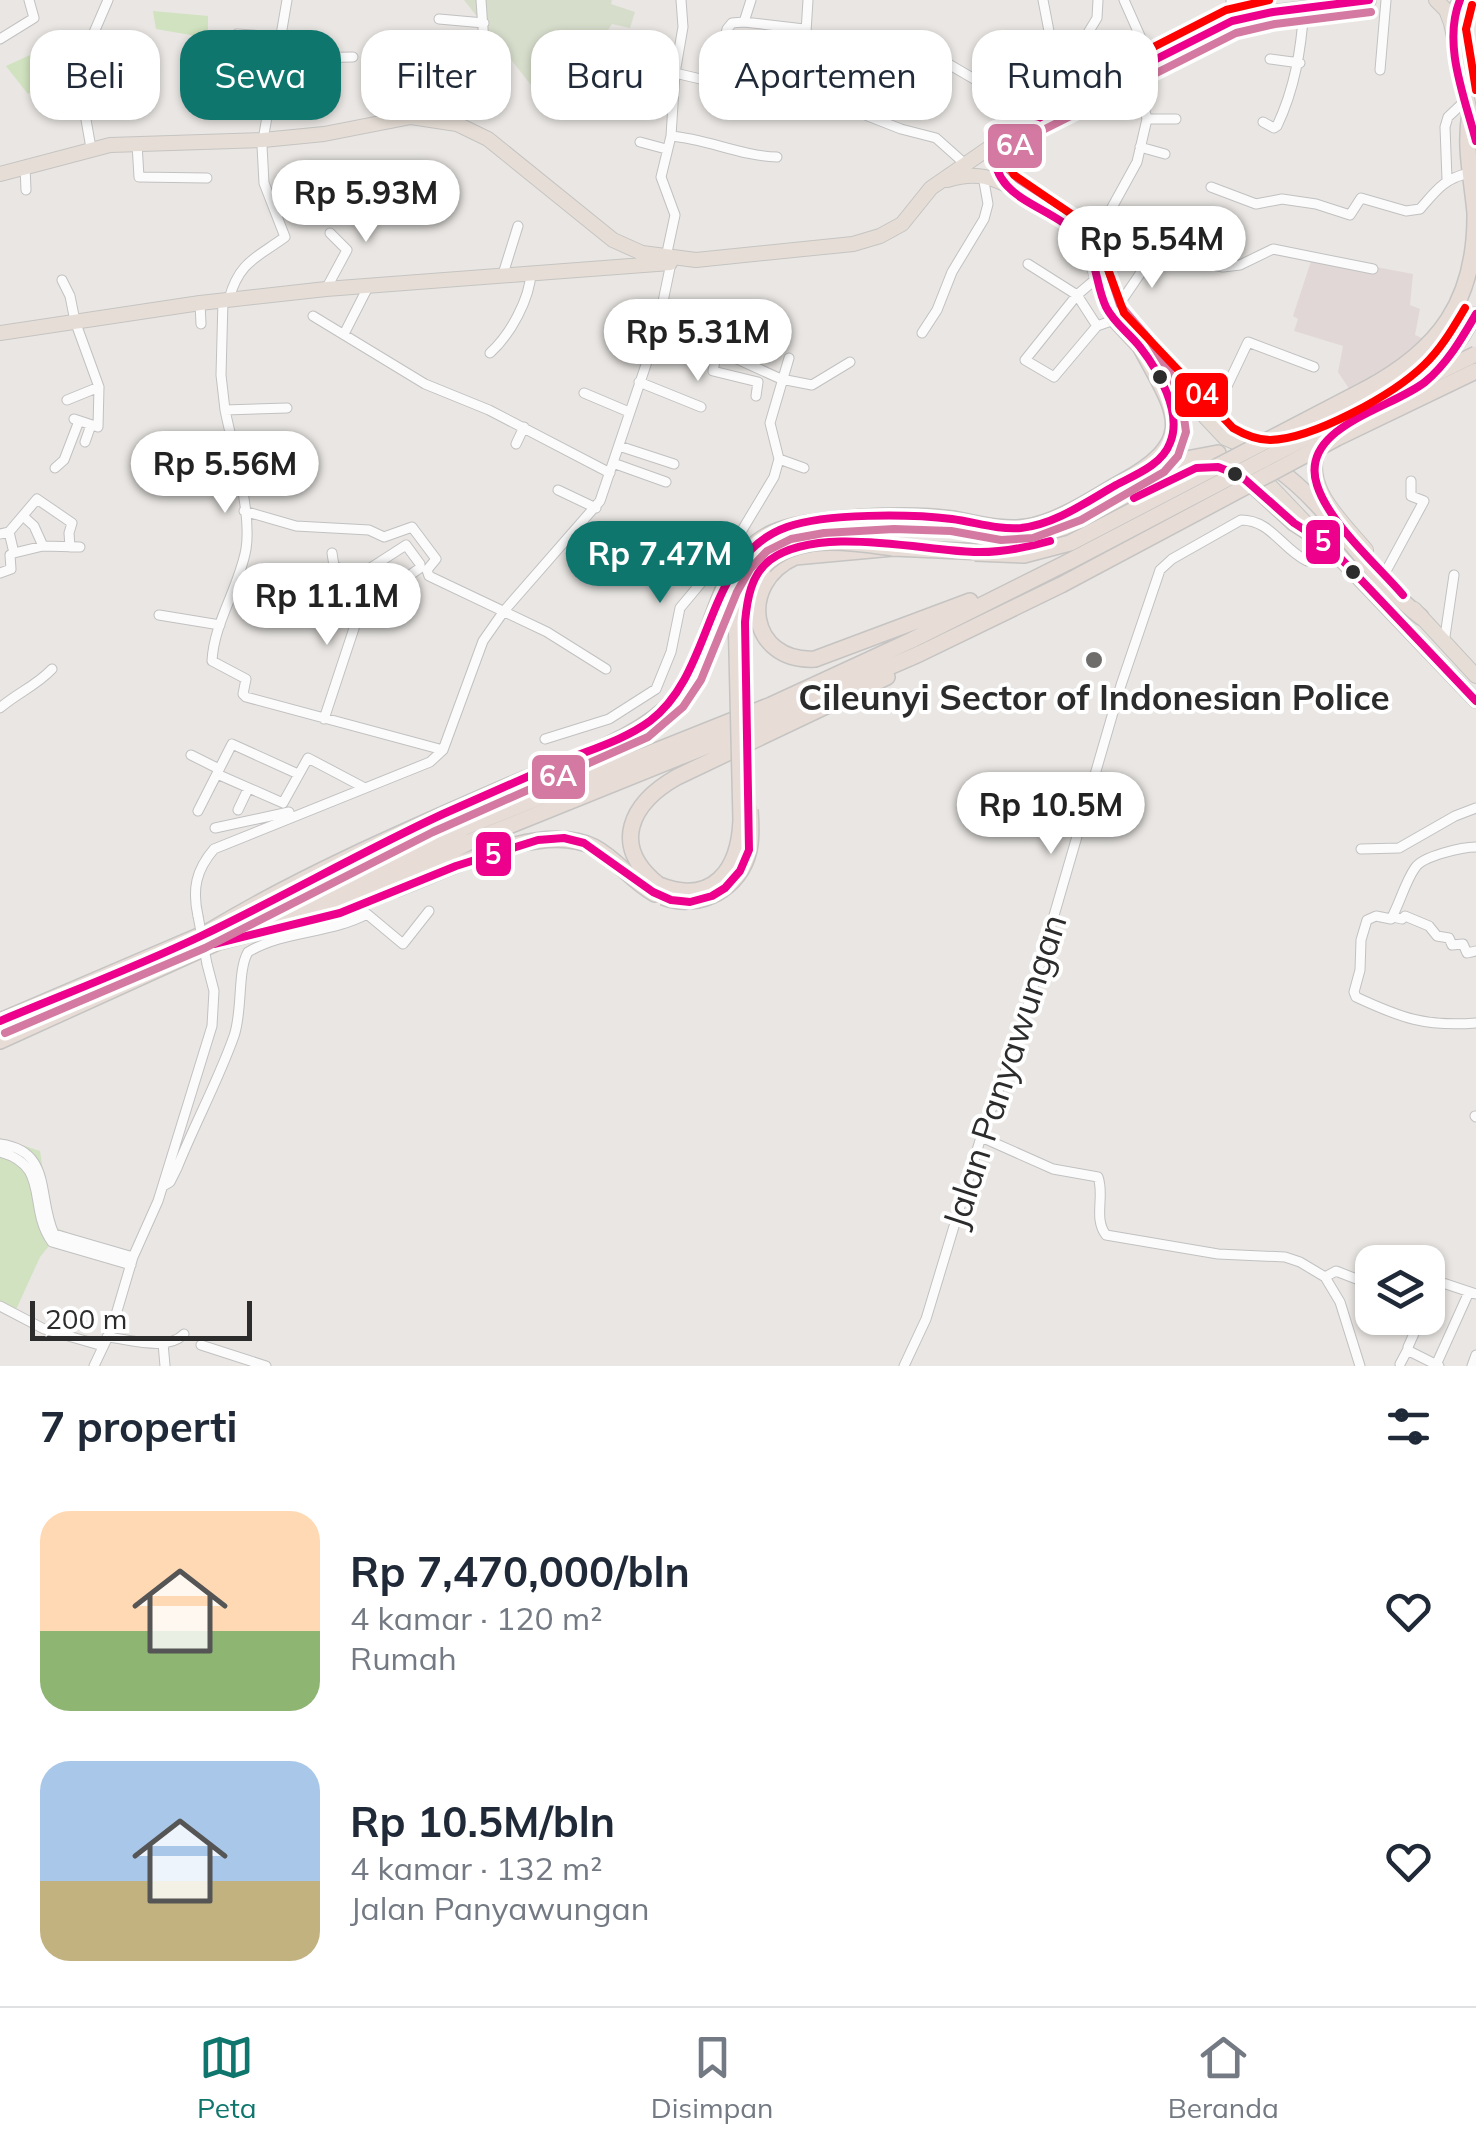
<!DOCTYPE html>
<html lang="id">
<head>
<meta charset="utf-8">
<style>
  :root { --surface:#fff; --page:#f6f6f7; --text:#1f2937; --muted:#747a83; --line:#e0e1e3; --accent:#0f766e }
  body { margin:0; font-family:Mulish,sans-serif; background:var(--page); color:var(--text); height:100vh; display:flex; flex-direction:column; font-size:38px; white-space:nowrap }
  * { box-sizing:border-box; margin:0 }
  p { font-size:32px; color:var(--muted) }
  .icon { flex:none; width:55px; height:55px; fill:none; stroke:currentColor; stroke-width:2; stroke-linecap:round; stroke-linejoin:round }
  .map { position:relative; height:1366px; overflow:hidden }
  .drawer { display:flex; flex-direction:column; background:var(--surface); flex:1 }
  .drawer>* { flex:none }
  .top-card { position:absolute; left:30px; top:30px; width:1418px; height:90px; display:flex; gap:20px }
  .controls { position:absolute; left:1355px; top:1245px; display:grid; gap:20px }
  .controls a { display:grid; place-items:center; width:90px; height:90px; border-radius:20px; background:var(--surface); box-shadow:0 2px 8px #0004; font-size:50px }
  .scale { position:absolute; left:30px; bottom:25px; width:222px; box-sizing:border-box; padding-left:10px; border:5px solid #2c2c2c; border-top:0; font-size:28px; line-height:35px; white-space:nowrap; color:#2c2c2c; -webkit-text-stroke:8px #fff; paint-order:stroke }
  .price { position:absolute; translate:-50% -85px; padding:0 22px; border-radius:35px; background:#fff; color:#222; font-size:32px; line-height:65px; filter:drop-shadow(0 2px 5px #0008) }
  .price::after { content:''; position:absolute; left:50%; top:60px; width:30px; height:22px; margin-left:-15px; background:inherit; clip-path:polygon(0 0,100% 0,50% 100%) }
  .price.current { background:var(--accent); color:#fff }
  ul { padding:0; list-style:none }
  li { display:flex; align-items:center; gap:30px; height:250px; padding:0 40px }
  li span { display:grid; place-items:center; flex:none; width:280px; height:200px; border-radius:30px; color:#555 }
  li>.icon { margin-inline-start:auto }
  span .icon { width:120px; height:120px; fill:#fffc; stroke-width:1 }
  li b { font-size:42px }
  h2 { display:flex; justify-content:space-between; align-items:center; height:120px; padding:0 40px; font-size:42px }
  .pill { padding:0 35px; border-radius:30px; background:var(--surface); box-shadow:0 2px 8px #0004; font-size:35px; line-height:90px }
  .pill.current { background:var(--accent); color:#fff }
  .dock { display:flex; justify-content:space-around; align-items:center; height:140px; border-top:2px solid var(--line); background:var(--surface); font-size:28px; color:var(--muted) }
  .dock a { display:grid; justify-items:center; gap:5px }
  .dock .current { color:var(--accent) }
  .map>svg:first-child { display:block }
  .medical { fill:#e2d7d7 }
  .green { fill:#d0e2bf }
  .cemetery { fill:#d7ddcb }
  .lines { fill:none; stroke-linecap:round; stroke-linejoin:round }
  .minor-casing { stroke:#c2c1c1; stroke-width:11 }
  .trunk-casing { stroke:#c5c4c2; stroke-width:16 }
  .motorway-casing { stroke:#c5c4c2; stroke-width:18 }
  .minor { stroke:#fcfbfb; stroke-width:9 }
  .trunk { stroke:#e6ded6; stroke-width:14 }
  .motorway { stroke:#e7dcd6; stroke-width:15 }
  .minor-bridge-casing { stroke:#c2c1c1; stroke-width:11; stroke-linecap:butt }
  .motorway-bridge-casing { stroke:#c5c4c2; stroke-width:18; stroke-linecap:butt }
  .minor-bridge { stroke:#fcfbfb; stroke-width:9 }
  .motorway-bridge { stroke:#e7dcd6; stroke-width:15 }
  .bus-1-casing { stroke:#fff; stroke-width:15 }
  .bus-2-casing { stroke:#fff; stroke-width:15 }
  .bus-3-casing { stroke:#fff; stroke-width:15 }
  .bus-1 { stroke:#ec008c; stroke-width:8 }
  .bus-2 { stroke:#d47aa2; stroke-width:8 }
  .bus-3 { stroke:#f00; stroke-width:8 }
  .bus-dot { fill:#2c2c2c; stroke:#fff; stroke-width:4 }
  .poi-dot { fill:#6e6d6c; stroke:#fff; stroke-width:4 }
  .labels { text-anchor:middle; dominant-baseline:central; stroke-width:8; stroke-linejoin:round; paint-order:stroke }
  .poi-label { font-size:35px; font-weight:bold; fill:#2c2c2c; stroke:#fff }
  .street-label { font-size:35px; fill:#2c2c2c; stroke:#fff }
  .line-badge { stroke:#fff; stroke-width:4 }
  .badge-label { font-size:28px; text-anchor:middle; font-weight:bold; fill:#fff }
</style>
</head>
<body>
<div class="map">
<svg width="1476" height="1366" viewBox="0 0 1476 1366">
  <rect width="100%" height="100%" fill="#e9e6e3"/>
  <path class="medical" d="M1313 255 1413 274 1410 305 1420 309 1415 335 1424 339 1404 365 1352 393 1338 372 1343 346 1294 331 1298 319 1293 316Z"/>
  <path class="green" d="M153 11 208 16V38L156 29Z
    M50 35 77 37 81 40 80 49 74 52 71 65 63 67 28 94 6 66 50 46Z
    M0 1138 40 1151 51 1226 133 1257 52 1242 40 1257 14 1314 0 1306Z"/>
  <path class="cemetery" d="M464 0H612L611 4 635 12 630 28 612 24 602 39 615 52 591 103 531 85Z"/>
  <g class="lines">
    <g class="minor-casing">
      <path id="minor" d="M1043 0 1053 52
        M1098 0 1097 18 1083 41 1103 87
        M1124 0 1152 63
        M1231 0 1232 21
        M439 19 484 23
        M744 22 804 29
        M237 34 279 37
        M0 39 34 18 29 0
        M626 47 649 60 676 65
        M921 48 993 90 1009 106 1015 130
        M276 52 305 58 353 57
        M1270 59 1300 63
        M782 60 784 28
        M1380 70 1386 0
        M675 73 760 93 827 100 901 129 936 138 964 163
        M710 80 707 98 737 107
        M716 83 727 29 732 23 744 22 751 0
        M634 88 673 92
        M802 96 808 0
        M1006 103 1011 94 1033 88 1026 58 1083 41
        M1147 119H1176
        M1263 122 1274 128 1277 126C1295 88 1301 50 1304 8
        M457 124 484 43 481 0
        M671 136C707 139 741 156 777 157
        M640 142 666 149
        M137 144 139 177 207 178
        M1140 147 1165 154
        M91 148 79 80 92 37 108 0
        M25 167 26 190
        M1447 179 1445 127 1448 117 1467 99
        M1211 187 1256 204 1282 199 1316 204 1350 215 1361 198 1406 211 1420 209C1436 191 1443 179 1469 173
        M1088 251 1137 162 1147 119 1135 71
        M666 257 675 215 661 177 671 136 675 73 683 27 681 0
        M1028 264 1077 295 1097 326
        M503 274 518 226
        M1097 278 1077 295 1025 360 1054 377 1097 326 1114 320
        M62 280 70 296 75 321 99 387 98 427 74 419
        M326 289 347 250 330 233
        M229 299C239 262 256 258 285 237L264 183 262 146 287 0
        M223 300 221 375 225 410 287 408
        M200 303 201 324
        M1112 315 1159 246 1165 242 1199 262 1223 267 1240 265 1273 249 1373 269
        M313 316 425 384 489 410 610 473
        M922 333 937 310 952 272 984 219 988 204 983 176
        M344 334 368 287
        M656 335 726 354 781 379 812 385 850 362
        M717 351 713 371 758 382 756 396
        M490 353C510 335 530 299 531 272
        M789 358 770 423 779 459 804 468
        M639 382 701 407
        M584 393 629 412
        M67 400 99 387
        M225 410C233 449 252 512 246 549 239 588 214 622 212 661L246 679 243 694 246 697 443 750
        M1210 422 1248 342 1314 367
        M85 442 91 425
        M516 444 524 427
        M619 446 674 464
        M613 463 666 482
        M55 468 64 460 79 421
        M558 490 596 508
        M244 511 296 526 369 530 384 537 412 527 436 559 427 570 429 576 547 632 606 669
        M9 532 37 499 72 523 69 533 70 547
        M0 534 9 532 14 553 10 555 11 569 0 573
        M406 545 420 564V568L380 596 373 594 358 576Z
        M43 546 80 547
        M14 553 43 546 34 526 23 516
        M332 553 334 566 358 576
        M1385 573 1424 501 1411 496V481
        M159 615 220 625
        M1444 643 1454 575
        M0 708C17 693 36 686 52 669
        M324 719 367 589
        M545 739 609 719 656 689 671 652 680 608 735 542 774 477 779 459
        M191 755 219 769
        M217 774 283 803 308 758 363 787
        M238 810 248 789
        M198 811 232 744 298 774
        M215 828 289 812
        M1476 847C1463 847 1422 856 1415 868 1405 882 1400 903 1391 919L1376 916 1367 920 1361 940 1360 970 1354 992 1356 997C1401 1018 1426 1027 1476 1023
        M1361 849 1399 848 1455 816 1476 808
        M198 916C192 889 196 870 214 849L430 762 443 750 483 641 504 611 600 501 656 335 671 263
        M1393 917 1402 919 1405 916 1429 926 1437 936 1449 938 1452 945 1463 944 1467 953 1476 951
        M1475 1116 1476 1117
        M981 1137 1053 1169 1098 1177C1105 1196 1093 1218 1106 1235L1218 1254 1285 1257 1300 1262 1325 1277 1340 1302 1360 1366
        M0 1144C53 1151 37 1197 54 1234L133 1257
        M0 1152C51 1165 27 1208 52 1242L131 1265
        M163 1186 170 1182 177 1168C195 1123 218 1081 234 1036 243 1010 237 971 248 952 285 930 330 934 367 914L403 944 429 911
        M1325 1277 1336 1271 1372 1285
        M1428 1305 1437 1281 1476 1294
        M0 1306 44 1329 103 1346
        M1393 1318 1416 1329 1408 1347 1409 1351 1439 1366
        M107 1337C129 1339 167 1352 184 1334
        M163 1343 165 1366
        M201 1345 266 1366
        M1400 1364 1408 1349
        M1436 1365 1469 1292
        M94 1366 112 1328 133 1257 158 1201 212 1026 214 991 207 964
        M904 1366 926 1319 981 1137 1021 1029 1121 685 1160 570 1172 559 1241 520C1271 520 1282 549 1307 561L1335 552
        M1472 1366 1476 1355"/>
    </g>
    <g class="trunk-casing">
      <path id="trunk" d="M1436 0 1446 10 1451 23 1476 141
        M1453 24 1454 11 1460 0
        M0 174 110 145 263 140 324 134 411 117 457 124 488 139 613 240 642 253 696 260 853 244 880 236 902 224 931 188 1015 130 1232 21 1273 12 1369 0
        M947 180C960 176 972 174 985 177 1012 183 1074 223 1086 247 1098 271 1100 297 1114 320L1225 438 1256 451
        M0 333 200 303 326 289 670 263
        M1433 374 1463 336 1476 314
        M1321 444C1299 484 1342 521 1366 550
        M1256 471 1476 701
        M1414 609 1476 676"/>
    </g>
    <g class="motorway-casing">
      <path id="motorway" d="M1366 389C1439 350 1476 301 1475 213 1472 178 1464 148 1470 113
        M1174 417 1194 405
        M1276 468C1333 508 1366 575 1421 617
        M1146 479 1186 459 1218 453
        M1246 479 1294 523 1328 545
        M1036 545 1065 536 1183 472 1202 467 1220 468
        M970 601 815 659C749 663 737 583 795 557L893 548 984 552
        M659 885C609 846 631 803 677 777L887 677
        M396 889C448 870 541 820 594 847 617 859 632 882 655 894
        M294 922 376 890 469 842 707 746 919 654 1061 585
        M208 932C302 875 407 830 508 786 556 765 624 745 664 710 716 663 707 563 772 533 807 516 912 513 952 519 977 523 1001 531 1027 527 1061 521 1093 498 1122 482 1200 439 1175 412 1141 348
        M0 1021 208 932 293 911 372 880 465 827 771 705 912 640 1070 561
        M0 1041 218 942 303 920"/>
    </g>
    <use href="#minor" class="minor"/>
    <use href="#trunk" class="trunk"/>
    <use href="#motorway" class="motorway"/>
    <g class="minor-bridge-casing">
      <path id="minor-bridge" d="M198 916 207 964"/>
    </g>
    <g class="motorway-bridge-casing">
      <path id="motorway-bridge" d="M975 553 1024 555 1070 543 1366 389
        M1070 561 1330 425 1476 354
        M764 566C796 532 851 542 893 548
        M1061 585 1337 438 1476 371
        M659 885C713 906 739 870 741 820L736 611C745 535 795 536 857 530 884 528 909 524 936 525
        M663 897C700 911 741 888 749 850 752 837 751 823 750 810"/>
    </g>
    <use href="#minor-bridge" class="minor-bridge"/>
    <use href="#motorway-bridge" class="motorway-bridge"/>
    <g class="bus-1-casing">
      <path id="bus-1" d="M1460 0C1442 44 1465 98 1476 141
        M1134 498 1196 468 1218 467 1241 476 1294 523 1328 545 1476 701
        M1403 595C1377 565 1329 523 1317 485 1298 427 1391 409 1425 382 1447 364 1462 338 1476 314
        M214 944 340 913 456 866 538 840 564 838 584 843 653 892 671 900 690 902 712 896 725 888 740 871 749 850 745 622C747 600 751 574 770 560 818 525 918 550 974 552 1000 553 1025 548 1050 541
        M0 1021C67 993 136 967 201 936 283 897 361 852 443 814 483 796 523 779 563 761 592 749 624 740 650 721 716 671 703 557 787 527 826 513 910 514 952 519 975 522 998 530 1021 528 1056 524 1086 502 1116 485 1135 475 1162 465 1170 443 1183 413 1158 370 1140 347 1129 333 1114 323 1106 307 1096 286 1097 260 1083 241 1054 203 990 204 994 145L1015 130 1232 21 1273 12 1369 0"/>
    </g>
    <g class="bus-2-casing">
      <path id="bus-2" d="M5 1033 205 948 433 832 648 737 683 707 701 680 737 592 750 569 767 551 791 539 824 533 894 529 951 531 1001 540 1033 538 1081 520 1164 472 1178 456 1186 432 1182 403 1170 373 1149 339 1120 305 1102 251 1092 232 1078 218 1018 179 1009 170 1006 152 1021 141 1236 33 1275 24 1371 12"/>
    </g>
    <g class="bus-3-casing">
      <path id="bus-3" d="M1472 5 1466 29 1476 90
        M991 130 1226 10 1269 0
        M1009 145 1005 158 1014 175 1077 218 1090 231 1102 253 1124 313 1233 428C1245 435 1256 440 1270 440 1313 439 1393 395 1424 365 1441 349 1453 328 1465 308"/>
    </g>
    <use href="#bus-1" class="bus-1"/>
    <use href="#bus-2" class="bus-2"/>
    <use href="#bus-3" class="bus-3"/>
  </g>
  <g class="bus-dot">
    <circle cx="1160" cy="377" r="9"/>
    <circle cx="1235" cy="474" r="9"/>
    <circle cx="1353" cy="572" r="9"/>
  </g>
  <circle class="poi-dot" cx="1094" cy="660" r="10"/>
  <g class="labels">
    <g class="poi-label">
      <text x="1094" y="697">Cileunyi Sector of Indonesian Police</text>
    </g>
    <g class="street-label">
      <text transform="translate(1004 1071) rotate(-72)">Jalan Panyawungan</text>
    </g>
  </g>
  <g class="line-badge">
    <rect x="986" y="122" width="58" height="48" rx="10" fill="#d47aa2"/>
    <rect x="1173" y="371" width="57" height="48" rx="10" fill="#f00"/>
    <rect x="1304" y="518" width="38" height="48" rx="10" fill="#ec008c"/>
    <rect x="530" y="753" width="57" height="48" rx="10" fill="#d47aa2"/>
    <rect x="474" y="830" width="39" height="48" rx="10" fill="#ec008c"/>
  </g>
  <g class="badge-label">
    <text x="1015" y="155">6A</text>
    <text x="1202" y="404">04</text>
    <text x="1323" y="551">5</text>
    <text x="558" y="786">6A</text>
    <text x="493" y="864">5</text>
  </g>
</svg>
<div class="controls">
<a><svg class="icon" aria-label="layers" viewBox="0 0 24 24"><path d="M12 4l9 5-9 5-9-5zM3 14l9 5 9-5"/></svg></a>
</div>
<div class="scale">200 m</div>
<b class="price" style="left:366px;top:245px">Rp 5.93M</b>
<b class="price" style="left:1152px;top:291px">Rp 5.54M</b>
<b class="price" style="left:698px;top:384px">Rp 5.31M</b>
<b class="price" style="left:225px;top:516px">Rp 5.56M</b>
<b class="price current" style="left:660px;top:606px">Rp 7.47M</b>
<b class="price" style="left:327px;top:648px">Rp 11.1M</b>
<b class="price" style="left:1051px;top:857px">Rp 10.5M</b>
<div class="top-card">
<a class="pill">Beli</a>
<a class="pill current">Sewa</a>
<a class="pill">Filter</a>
<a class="pill">Baru</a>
<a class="pill">Apartemen</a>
<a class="pill">Rumah</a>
</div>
</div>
<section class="drawer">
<h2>7 properti<svg class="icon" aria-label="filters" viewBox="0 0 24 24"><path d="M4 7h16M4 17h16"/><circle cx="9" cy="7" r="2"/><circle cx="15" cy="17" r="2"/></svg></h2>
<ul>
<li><span style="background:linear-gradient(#ffd9b3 60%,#8fb573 0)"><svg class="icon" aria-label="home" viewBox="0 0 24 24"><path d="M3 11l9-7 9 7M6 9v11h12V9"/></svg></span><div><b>Rp 7,470,000/bln</b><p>4 kamar · 120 m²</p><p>Rumah</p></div><svg class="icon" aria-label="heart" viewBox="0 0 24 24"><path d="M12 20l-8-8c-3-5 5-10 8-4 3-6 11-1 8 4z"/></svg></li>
<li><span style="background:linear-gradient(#a9c7e8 60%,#c2b280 0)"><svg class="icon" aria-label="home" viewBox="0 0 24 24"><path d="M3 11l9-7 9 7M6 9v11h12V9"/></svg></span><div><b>Rp 10.5M/bln</b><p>4 kamar · 132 m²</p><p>Jalan Panyawungan</p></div><svg class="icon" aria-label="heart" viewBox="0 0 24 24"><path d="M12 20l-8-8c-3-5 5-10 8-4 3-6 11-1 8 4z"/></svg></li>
</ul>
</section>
<nav class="dock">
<a class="current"><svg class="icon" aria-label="map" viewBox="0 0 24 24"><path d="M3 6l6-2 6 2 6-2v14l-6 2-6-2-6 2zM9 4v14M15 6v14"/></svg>Peta</a>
<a><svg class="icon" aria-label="saved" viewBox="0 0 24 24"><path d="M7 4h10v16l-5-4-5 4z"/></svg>Disimpan</a>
<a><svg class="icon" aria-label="home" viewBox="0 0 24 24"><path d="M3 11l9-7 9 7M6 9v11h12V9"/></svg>Beranda</a>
</nav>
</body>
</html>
